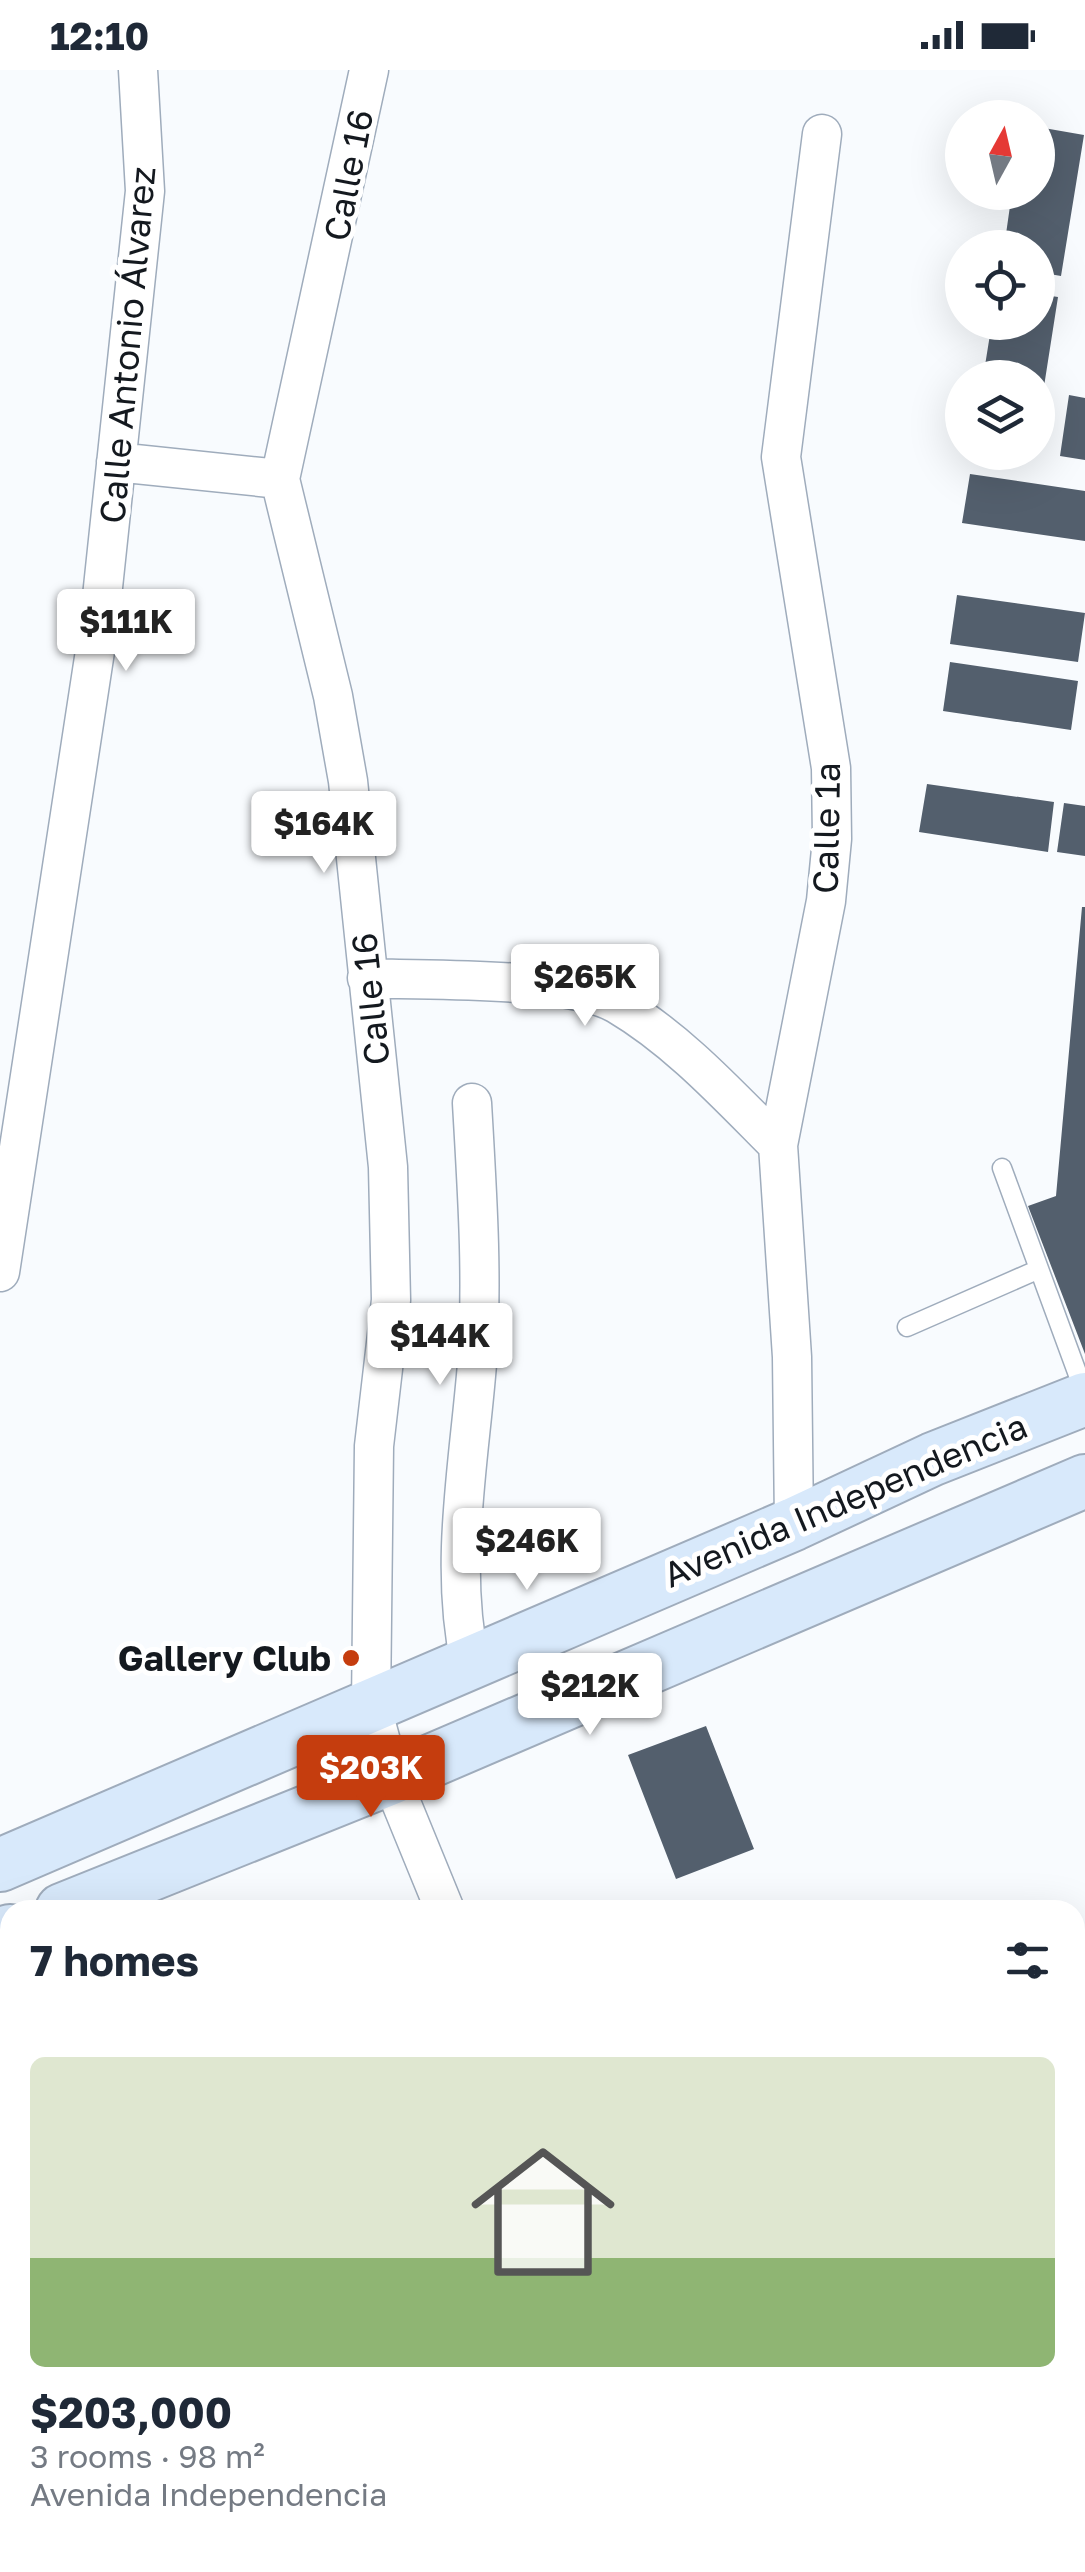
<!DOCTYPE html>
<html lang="en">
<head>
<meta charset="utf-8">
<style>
  :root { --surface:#fff; --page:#f2f2f3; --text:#1f2937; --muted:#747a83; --accent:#c53d0e }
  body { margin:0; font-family:"Golos Text",sans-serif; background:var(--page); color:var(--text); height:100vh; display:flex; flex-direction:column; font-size:38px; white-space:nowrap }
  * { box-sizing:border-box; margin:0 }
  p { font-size:32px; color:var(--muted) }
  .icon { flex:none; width:55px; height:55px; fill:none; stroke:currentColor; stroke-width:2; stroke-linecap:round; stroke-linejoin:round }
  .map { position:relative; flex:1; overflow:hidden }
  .side { position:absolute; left:0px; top:1830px; width:1085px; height:672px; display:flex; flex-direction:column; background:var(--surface); border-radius:30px 30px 0 0; box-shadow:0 10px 40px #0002 }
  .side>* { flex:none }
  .needle { width:65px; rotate:8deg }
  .fabs { position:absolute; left:945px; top:30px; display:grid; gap:20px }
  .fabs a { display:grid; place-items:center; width:110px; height:110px; border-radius:50%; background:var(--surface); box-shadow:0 10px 40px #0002; font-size:50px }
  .price { position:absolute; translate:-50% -85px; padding:0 22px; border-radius:10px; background:#fff; color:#222; font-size:32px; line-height:65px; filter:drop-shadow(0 2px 5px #0008) }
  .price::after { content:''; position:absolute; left:50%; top:60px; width:30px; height:22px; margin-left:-15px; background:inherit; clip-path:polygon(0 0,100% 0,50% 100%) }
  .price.on { background:var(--accent); color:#fff }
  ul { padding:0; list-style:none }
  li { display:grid; align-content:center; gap:20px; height:530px; padding:0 30px }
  li span { display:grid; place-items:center; height:310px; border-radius:15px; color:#555 }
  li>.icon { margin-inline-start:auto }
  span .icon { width:180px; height:180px; fill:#fffc; stroke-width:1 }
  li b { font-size:42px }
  h2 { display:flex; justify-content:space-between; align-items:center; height:120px; padding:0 30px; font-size:42px }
  .status { display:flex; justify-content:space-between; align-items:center; height:70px; padding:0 50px; background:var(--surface); direction:ltr }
  .status svg { height:28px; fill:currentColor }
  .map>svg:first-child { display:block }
  .building { fill:#535f6d }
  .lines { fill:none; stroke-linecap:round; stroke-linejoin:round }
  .service-casing { stroke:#9facbc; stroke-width:21 }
  .minor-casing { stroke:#9facbc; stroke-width:41 }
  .secondary-casing { stroke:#9facbc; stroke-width:56 }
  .service { stroke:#fff; stroke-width:18 }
  .minor { stroke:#fff; stroke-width:38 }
  .secondary { stroke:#d8e9fb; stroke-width:52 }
  .poi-dot { fill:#c53d0e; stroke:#fff; stroke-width:4 }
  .labels { text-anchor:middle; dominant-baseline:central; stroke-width:10; stroke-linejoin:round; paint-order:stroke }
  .street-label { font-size:35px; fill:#14191f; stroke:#fff }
  .poi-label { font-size:35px; font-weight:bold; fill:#14191f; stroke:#fff; text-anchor:end }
</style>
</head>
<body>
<div class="status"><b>12:10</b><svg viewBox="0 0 49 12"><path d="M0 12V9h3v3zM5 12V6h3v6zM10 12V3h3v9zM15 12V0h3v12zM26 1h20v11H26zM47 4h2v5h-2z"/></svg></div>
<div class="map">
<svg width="1085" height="2502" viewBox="0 0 1085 2502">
  <rect width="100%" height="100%" fill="#f8fbfe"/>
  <path class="building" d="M1038 57 1084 65 1061 206 1038 202V178H1004L1012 122H1038Z
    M1038 224 1058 227 1040 342 1038 308H983L992 252H1038Z
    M1069 325 1085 328V390L1060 386Z
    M970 404 1085 421V471L962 453Z
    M957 525 1085 543 1078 592 950 574Z
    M950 592 1078 611 1071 660 943 641Z
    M927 714 1054 732 1048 782 919 762Z
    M1064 733 1085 736V786L1057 782Z
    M1082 837H1085V1284L1028 1136 1056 1126Z
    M706 1656 754 1779 676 1809 628 1685Z
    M119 2492H199L203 2502H123Z
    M323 2492H442L441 2502H322Z
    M650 2492H742V2502H649Z
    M856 2492H933L932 2502H855Z"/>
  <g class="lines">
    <g class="service-casing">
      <path id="service" d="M1002 1098 1085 1324
        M907 1257 1037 1200"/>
    </g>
    <g class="minor-casing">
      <path id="minor" d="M369 0 280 409 333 626 348 711 388 1097 391 1230 374 1376 371 1635 391 1708 445 1840
        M116 392 280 409
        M367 908C428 911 567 906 617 934 678 970 728 1025 778 1075
        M0 1202 99 555 145 121 138 0
        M794 1454 792 1287 778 1075 826 831 832 769 831 698 781 387 822 64
        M470 1593C449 1494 469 1394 477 1294 483 1206 477 1120 472 1033
        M0 2274 10 2271
        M479 2502 480 2492"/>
    </g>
    <g class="secondary-casing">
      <path id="secondary" d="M0 1795 794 1454 933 1389 1085 1329
        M62 1840 391 1708 1085 1411
        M0 1865 10 1861"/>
    </g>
    <use href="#service" class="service"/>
    <use href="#minor" class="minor"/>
    <use href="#secondary" class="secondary"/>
  </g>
  <circle class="poi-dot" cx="351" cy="1588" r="10"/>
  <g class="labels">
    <g class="street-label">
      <text transform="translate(348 105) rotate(-79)">Calle 16</text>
      <text transform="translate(127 275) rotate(-85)">Calle Antonio Álvarez</text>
      <text transform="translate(826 758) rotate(-89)">Calle 1a</text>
      <text transform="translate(370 929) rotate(-96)">Calle 16</text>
      <text transform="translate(845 1430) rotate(-23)">Avenida Independencia</text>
    </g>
    <g class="poi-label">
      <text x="331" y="1588">Gallery Club</text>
    </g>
  </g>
</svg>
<div class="fabs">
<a><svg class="needle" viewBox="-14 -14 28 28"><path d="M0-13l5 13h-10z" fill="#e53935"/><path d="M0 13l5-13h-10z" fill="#747a83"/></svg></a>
<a><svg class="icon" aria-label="locate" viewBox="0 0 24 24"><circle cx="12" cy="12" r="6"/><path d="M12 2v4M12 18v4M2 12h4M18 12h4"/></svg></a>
<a><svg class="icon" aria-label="layers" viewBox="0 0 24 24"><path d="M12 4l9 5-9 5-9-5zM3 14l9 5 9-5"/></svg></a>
</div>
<b class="price" style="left:126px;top:604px">$111K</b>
<b class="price" style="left:324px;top:806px">$164K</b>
<b class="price" style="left:585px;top:959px">$265K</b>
<b class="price" style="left:440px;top:1318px">$144K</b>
<b class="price" style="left:527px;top:1523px">$246K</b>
<b class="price" style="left:590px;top:1668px">$212K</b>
<b class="price on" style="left:371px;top:1750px">$203K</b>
<section class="side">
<h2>7 homes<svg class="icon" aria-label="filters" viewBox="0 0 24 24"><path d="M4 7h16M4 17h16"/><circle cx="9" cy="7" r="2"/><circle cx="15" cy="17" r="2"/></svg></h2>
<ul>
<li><span style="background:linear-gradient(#dfe7d0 65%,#8fb573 0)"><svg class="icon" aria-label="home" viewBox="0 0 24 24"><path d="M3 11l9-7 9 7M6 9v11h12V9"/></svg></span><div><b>$203,000</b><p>3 rooms · 98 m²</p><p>Avenida Independencia</p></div></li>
</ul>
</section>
</div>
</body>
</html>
